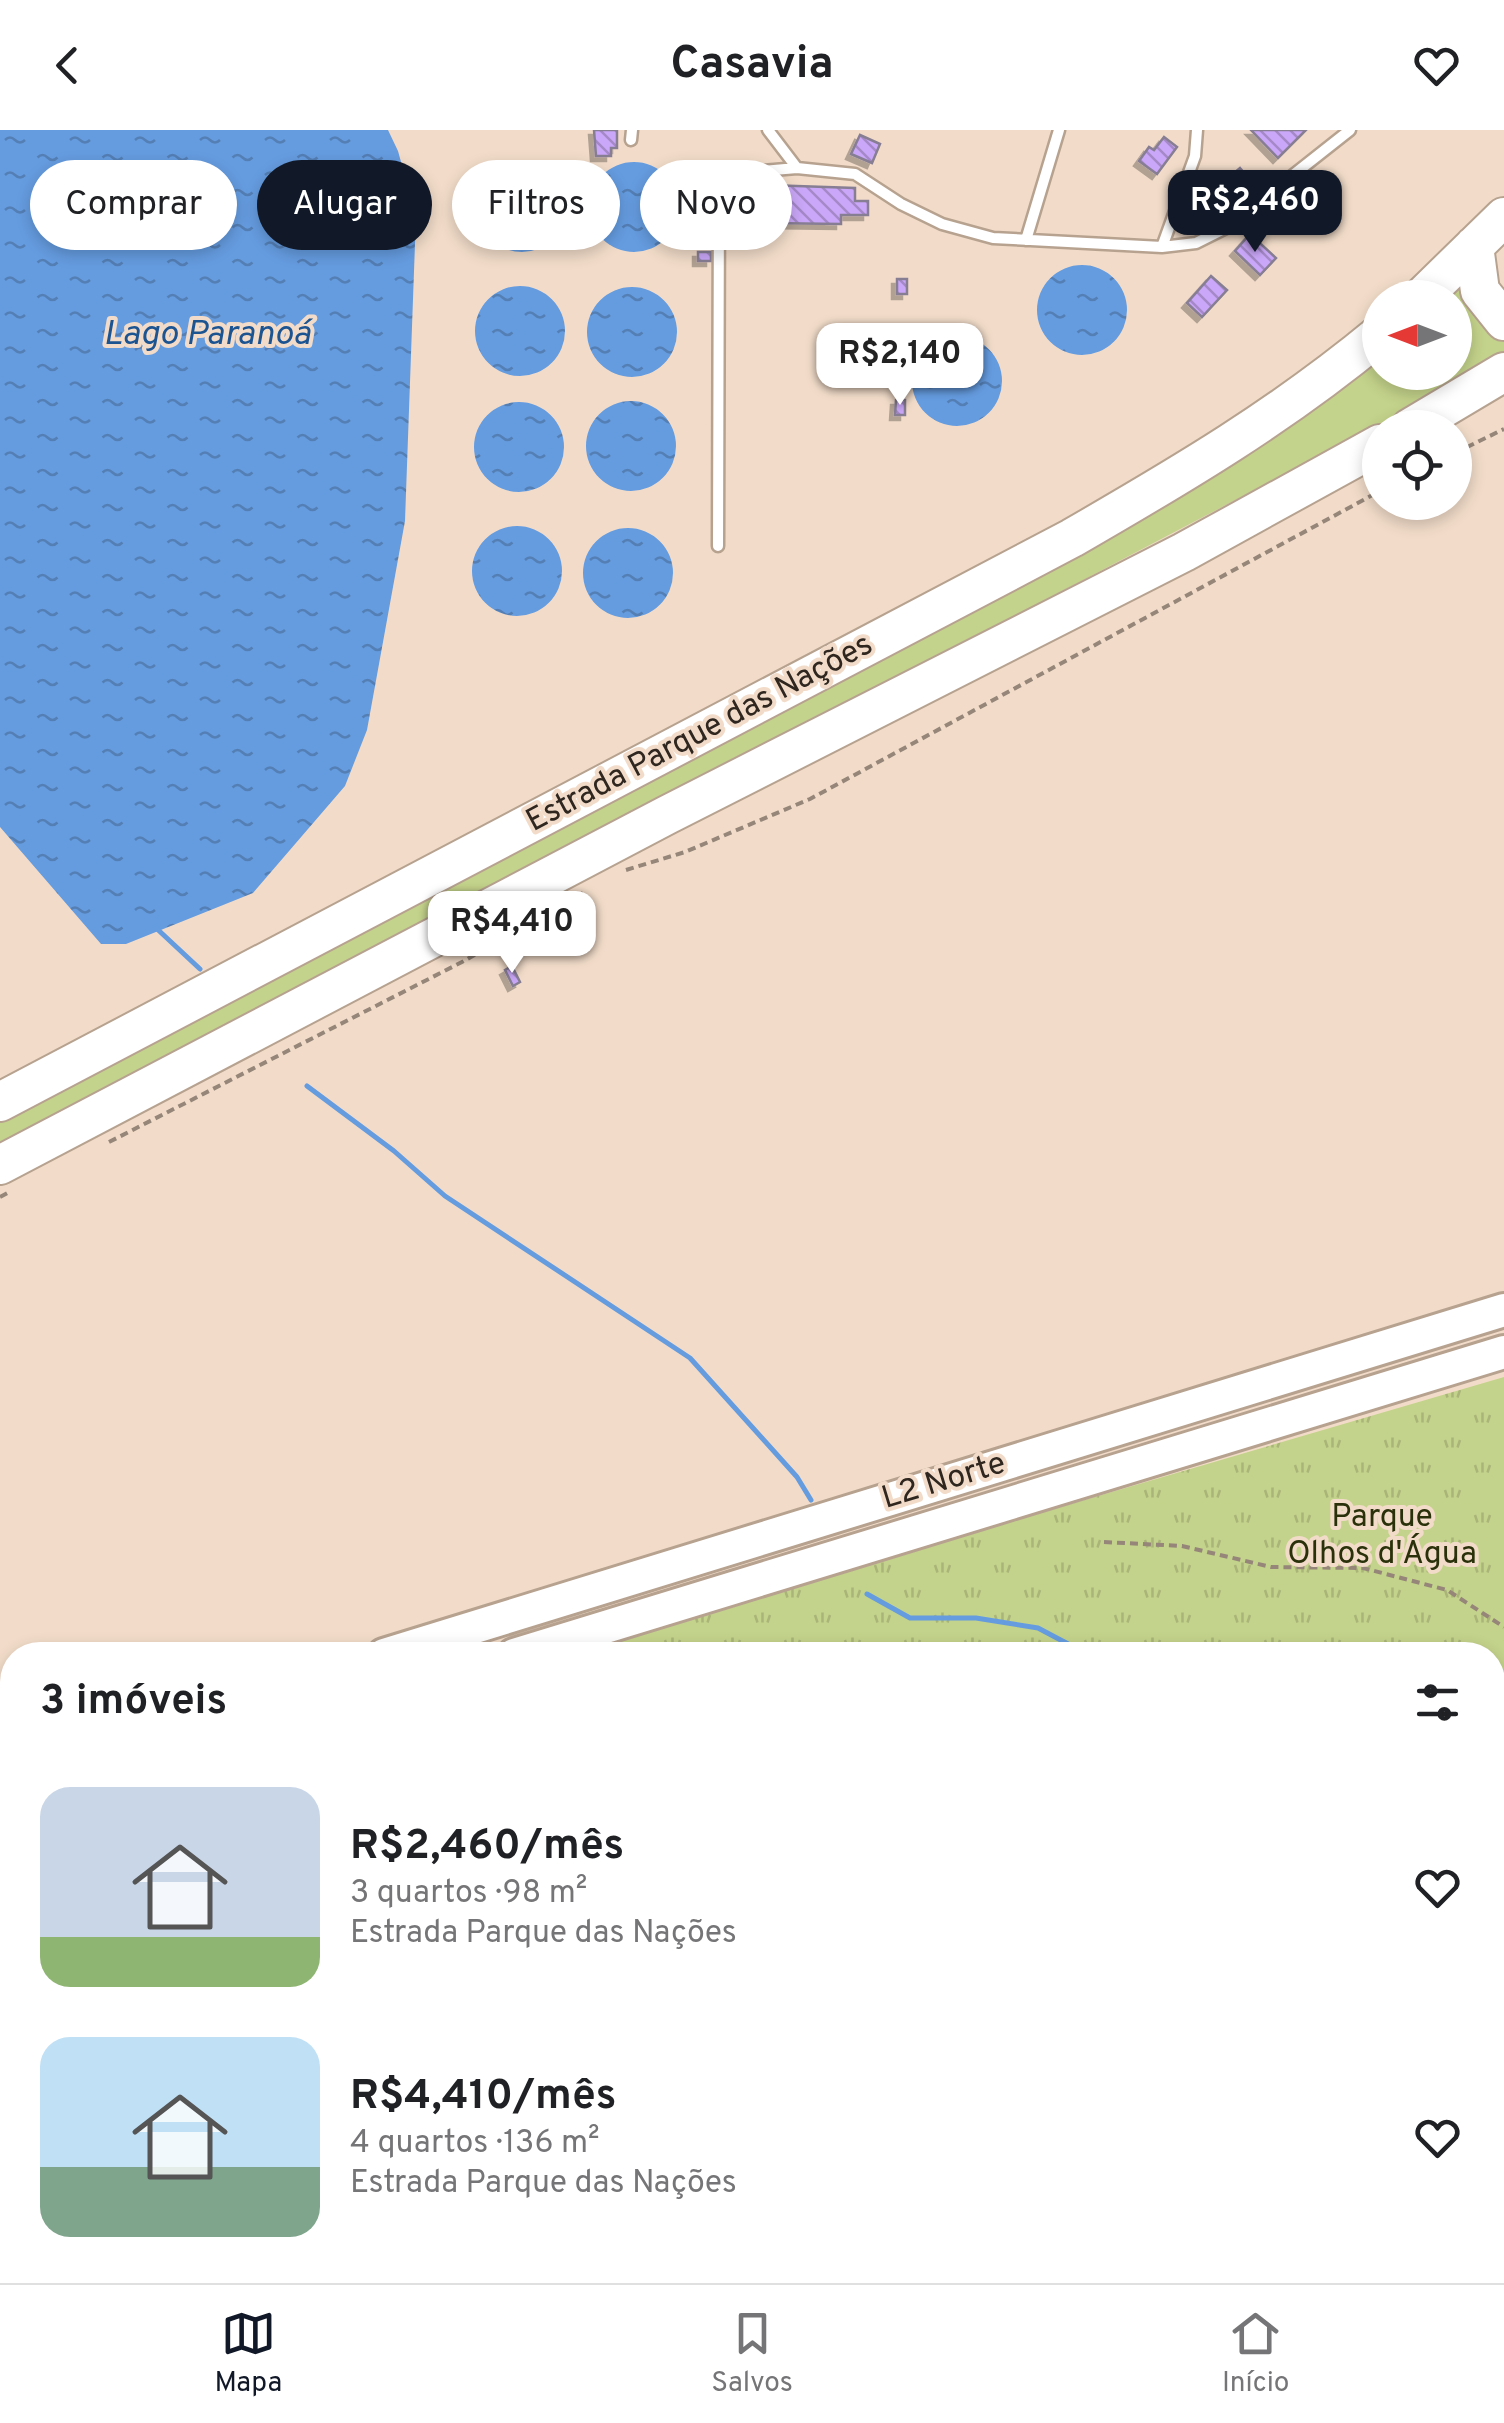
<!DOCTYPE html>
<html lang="pt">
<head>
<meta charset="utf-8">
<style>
  :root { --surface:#fff; --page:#f6f6f6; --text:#202124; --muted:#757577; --line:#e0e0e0; --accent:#111827 }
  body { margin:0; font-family:Overpass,sans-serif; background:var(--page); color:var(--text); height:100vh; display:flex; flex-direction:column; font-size:38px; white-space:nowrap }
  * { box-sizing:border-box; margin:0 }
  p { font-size:32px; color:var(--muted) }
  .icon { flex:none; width:55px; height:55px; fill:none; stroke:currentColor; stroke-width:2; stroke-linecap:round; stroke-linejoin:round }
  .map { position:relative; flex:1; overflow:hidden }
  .sheet { position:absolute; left:0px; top:1512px; width:1505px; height:642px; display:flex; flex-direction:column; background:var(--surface); border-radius:40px 40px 0 0; box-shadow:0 5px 15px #0003 }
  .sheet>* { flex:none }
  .guide { position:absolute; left:30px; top:30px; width:1000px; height:90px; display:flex; gap:20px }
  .needle { width:65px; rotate:270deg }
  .tools { position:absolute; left:1362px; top:150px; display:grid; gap:20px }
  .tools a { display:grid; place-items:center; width:110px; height:110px; border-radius:50%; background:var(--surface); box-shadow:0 5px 15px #0003; font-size:50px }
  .price { position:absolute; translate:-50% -85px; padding:0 22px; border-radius:20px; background:#fff; color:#222; font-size:32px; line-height:65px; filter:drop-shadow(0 2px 5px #0008) }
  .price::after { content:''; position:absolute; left:50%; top:60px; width:30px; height:22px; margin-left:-15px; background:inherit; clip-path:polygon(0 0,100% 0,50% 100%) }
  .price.on { background:var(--accent); color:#fff }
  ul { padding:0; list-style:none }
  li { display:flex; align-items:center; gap:30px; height:250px; padding:0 40px }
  li span { display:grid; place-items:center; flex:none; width:280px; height:200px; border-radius:30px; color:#555 }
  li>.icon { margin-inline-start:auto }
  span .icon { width:120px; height:120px; fill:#fffc; stroke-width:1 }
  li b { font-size:42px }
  h2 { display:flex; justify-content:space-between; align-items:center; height:120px; padding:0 40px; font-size:42px }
  .chip { padding:0 35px; border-radius:45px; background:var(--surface); box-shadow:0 5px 15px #0003; font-size:35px; line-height:90px }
  .chip.on { background:var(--accent); color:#fff }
  header { display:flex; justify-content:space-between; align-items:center; height:130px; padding:0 40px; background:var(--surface); font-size:45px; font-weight:700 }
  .tabs { display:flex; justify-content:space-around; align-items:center; height:140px; border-top:2px solid var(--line); background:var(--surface); font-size:28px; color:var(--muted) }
  .tabs a { display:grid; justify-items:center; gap:5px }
  .tabs .on { color:var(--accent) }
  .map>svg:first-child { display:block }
  .green { fill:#c4d38b }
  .park { fill:url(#park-tufts) }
  .water { fill:url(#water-ripples) }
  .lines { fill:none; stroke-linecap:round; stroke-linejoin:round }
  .stream { stroke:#659ce0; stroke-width:5 }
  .building { fill:url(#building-back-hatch); stroke:#877e94; stroke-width:2.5; filter:url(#shadow) }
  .lane-casing { stroke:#b7a290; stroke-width:15 }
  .primary-casing { stroke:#b7a290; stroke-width:38 }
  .highway-casing { stroke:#b7a290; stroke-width:42 }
  .path { stroke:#958679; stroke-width:4; stroke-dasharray:8 5; stroke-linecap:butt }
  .lane { stroke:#fff; stroke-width:10 }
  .primary { stroke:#fff; stroke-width:32 }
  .highway { stroke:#fff; stroke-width:38 }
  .labels { text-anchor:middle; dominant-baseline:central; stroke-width:8; stroke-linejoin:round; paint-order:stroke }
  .street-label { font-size:32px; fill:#2e261f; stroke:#f2dcc9 }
  .park-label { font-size:32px; fill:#2a310a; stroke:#f2dcc9 }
  .water-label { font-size:35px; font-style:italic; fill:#1c5391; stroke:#f2dcc9 }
</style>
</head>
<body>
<header><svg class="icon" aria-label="back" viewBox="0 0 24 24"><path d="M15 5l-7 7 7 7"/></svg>Casavia<svg class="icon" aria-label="heart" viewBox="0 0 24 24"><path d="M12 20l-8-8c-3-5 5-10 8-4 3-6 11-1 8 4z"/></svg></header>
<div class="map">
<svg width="1504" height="2153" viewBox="0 0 1504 2153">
  <defs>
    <pattern id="park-tufts" width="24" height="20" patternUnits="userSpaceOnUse" patternTransform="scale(2.5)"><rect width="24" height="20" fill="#c4d38b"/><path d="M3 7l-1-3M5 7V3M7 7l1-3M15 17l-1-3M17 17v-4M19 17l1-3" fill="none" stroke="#a9b578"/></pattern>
    <pattern id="water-ripples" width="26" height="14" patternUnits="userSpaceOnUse" patternTransform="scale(2.5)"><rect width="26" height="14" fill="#659ce0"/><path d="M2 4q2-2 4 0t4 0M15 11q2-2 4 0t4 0" fill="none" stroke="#547fb5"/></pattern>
    <pattern id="building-back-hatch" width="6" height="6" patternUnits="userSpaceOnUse" patternTransform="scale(2.5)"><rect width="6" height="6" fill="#caa7f8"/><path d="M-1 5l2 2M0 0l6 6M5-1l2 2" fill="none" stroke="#a488c8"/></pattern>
    <filter id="shadow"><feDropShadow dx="-5" dy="5" stdDeviation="0" flood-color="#0004"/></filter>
  </defs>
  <rect width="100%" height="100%" fill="#f2dcc9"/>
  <path class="green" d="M1455 152 1504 207V224L1441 262 0 1019V988L1063 433 1190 360 1306 278 1380 220V242H1455V168L1438 167Z"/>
  <path class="park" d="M1504 1247V2147C1448 2153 1352 2153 1301 2143L1492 2142V1525H570L750 1468Z
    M12 1703V1869L0 1822V1707Z
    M99 2143V2142L1277 2143 1258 2153H103Z"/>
  <path class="water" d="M0 0H388L398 21 416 86 405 391 367 600 345 656 253 763 126 814H101L0 697Z
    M589 77a45 45 0 1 1 90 0a45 45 0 1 1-90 0Z
    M477 77a45 45 0 1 1 90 0a45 45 0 1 1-90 0Z
    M1037 180a45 45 0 1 1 90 0a45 45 0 1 1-90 0Z
    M475 201a45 45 0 1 1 90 0a45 45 0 1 1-90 0Z
    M587 202a45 45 0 1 1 90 0a45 45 0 1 1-90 0Z
    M912 251a45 45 0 1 1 90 0a45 45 0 1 1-90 0Z
    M586 316a45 45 0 1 1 90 0a45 45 0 1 1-90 0Z
    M474 317a45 45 0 1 1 90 0a45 45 0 1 1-90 0Z
    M472 441a45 45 0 1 1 90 0a45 45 0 1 1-90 0Z
    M583 443a45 45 0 1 1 90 0a45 45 0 1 1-90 0Z"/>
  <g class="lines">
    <path class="stream" d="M155 797 200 839
      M307 956 394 1021 445 1066 690 1228 797 1347 811 1370
      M867 1464 910 1488H976L1038 1498 1089 1525
      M1492 1724 1504 1734"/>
  </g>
  <path class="building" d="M594 0H617V18H611V26H596Z
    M1251 0H1306L1278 28Z
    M860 5 880 14 872 33 851 24Z
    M1164 7 1177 17 1157 44 1139 31 1149 17 1154 20Z
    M1240 38 1252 52 1239 63 1227 49Z
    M767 55 855 58V71H868V85H841V94L766 93Z
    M1250 104 1276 128 1260 145 1235 121Z
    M698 122H711V131H698Z
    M1211 146 1227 160 1202 187 1187 173Z
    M897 149H907V164H897Z
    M896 270H905V285H895Z
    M512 836 520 852 513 856 505 840Z"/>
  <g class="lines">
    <g class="lane-casing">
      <path id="lane" d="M768 0 797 38
        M631 10 632 0
        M1026 110 1059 0
        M1162 117 1195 26 1197 0
        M718 416 719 58 728 44 797 38 855 44 901 74 942 94 993 108 1162 117 1196 113 1226 98 1350 0"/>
    </g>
    <g class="primary-casing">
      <path id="primary" d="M384 1525 1504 1180
        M514 1525 1504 1222
        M0 1646 12 1642
        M0 1685 12 1681"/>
    </g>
    <g class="highway-casing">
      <path id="highway" d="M1474 116 1480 161 1504 191
        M1421 168 1504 87
        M1410 298 1504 242
        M0 972 1072 408C1183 344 1281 286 1380 204
        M0 1035 667 685 1184 422 1380 314"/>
    </g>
    <path class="path" d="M1455 323 1504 299
      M626 740 685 722 810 669 1380 361
      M109 1012 462 832 583 763
      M0 1067 11 1061
      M1104 1412 1182 1416 1271 1437 1363 1438 1447 1460 1504 1497
      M1492 1788 1504 1809
      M0 1873 12 1917
      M1492 1932 1504 1936
      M82 2142 85 2153
      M793 2142 795 2153
      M339 2153 354 2149 362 2142
      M629 2153 632 2142"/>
    <use href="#lane" class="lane"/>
    <use href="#primary" class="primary"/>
    <use href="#highway" class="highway"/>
  </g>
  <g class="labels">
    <g class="street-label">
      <text transform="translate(700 604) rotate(-28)">Estrada Parque das Nações</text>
      <text transform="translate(944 1352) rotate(-17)">L2 Norte</text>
    </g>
    <g class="park-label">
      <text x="1382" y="1388">Parque<tspan x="1382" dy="37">Olhos d'Água</tspan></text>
    </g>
    <g class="water-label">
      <text x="207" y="205">Lago Paranoá</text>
    </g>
  </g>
</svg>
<div class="tools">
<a><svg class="needle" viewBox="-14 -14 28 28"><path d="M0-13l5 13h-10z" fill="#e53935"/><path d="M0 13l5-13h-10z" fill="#757577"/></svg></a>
<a><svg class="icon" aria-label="locate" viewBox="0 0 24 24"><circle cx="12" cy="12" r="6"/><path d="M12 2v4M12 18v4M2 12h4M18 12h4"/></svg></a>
</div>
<b class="price on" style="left:1255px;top:125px">R$2,460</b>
<b class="price" style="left:900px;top:278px">R$2,140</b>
<b class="price" style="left:512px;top:846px">R$4,410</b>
<div class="guide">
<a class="chip">Comprar</a>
<a class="chip on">Alugar</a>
<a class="chip">Filtros</a>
<a class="chip">Novo</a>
</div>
<section class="sheet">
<h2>3 imóveis<svg class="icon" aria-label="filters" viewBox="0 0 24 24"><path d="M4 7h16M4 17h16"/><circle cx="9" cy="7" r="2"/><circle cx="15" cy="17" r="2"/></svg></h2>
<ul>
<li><span style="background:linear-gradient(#c9d6e8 75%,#8fb573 0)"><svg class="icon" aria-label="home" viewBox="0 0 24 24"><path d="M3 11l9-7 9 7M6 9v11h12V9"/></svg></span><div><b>R$2,460/mês</b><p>3 quartos · 98 m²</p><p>Estrada Parque das Nações</p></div><svg class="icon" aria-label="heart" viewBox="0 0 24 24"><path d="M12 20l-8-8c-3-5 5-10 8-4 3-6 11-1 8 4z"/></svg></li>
<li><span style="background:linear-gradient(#bfe0f5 65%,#7fa58c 0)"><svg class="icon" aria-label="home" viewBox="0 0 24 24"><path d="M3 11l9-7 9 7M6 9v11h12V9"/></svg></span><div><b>R$4,410/mês</b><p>4 quartos · 136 m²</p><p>Estrada Parque das Nações</p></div><svg class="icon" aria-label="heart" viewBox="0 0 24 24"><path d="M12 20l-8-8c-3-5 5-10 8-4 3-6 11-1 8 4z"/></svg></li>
</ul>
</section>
</div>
<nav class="tabs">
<a class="on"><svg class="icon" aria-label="map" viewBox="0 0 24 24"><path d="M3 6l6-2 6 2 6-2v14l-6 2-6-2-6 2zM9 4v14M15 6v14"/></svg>Mapa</a>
<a><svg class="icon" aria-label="saved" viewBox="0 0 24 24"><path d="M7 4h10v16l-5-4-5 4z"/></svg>Salvos</a>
<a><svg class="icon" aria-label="home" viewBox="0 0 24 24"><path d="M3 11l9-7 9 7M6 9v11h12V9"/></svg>Início</a>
</nav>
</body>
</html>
